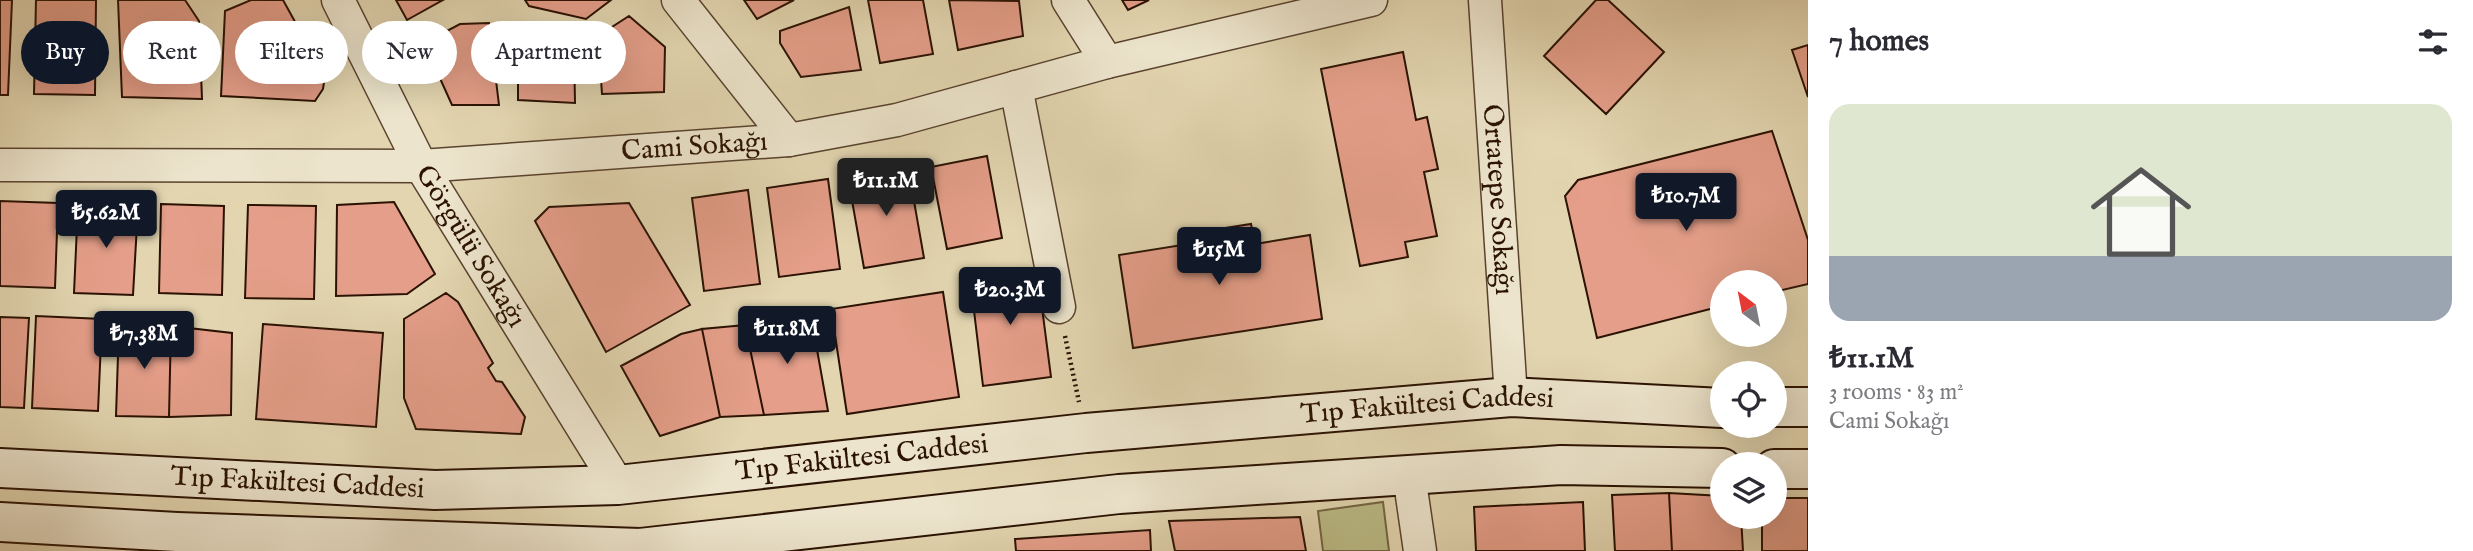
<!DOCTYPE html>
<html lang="en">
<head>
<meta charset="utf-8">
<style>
  :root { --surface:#fff; --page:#f2f2f3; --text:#2b2b33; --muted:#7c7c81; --line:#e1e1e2; --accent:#111827 }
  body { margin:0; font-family:"IM FELL English",serif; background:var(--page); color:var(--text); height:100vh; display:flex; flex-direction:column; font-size:26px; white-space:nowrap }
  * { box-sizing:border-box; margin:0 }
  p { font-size:23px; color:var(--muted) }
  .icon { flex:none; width:38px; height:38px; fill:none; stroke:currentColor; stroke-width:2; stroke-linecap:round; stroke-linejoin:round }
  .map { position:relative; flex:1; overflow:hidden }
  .side { display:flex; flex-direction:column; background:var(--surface); width:665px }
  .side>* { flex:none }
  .guide { position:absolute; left:21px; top:21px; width:665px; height:63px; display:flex; gap:14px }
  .needle { width:46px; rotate:328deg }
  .buttons { position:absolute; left:1710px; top:270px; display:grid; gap:14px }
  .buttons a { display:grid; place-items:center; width:77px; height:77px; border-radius:50%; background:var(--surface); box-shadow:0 7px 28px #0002; font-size:35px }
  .price { position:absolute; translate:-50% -60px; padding:0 16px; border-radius:7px; background:var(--accent); color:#fff; font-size:23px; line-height:46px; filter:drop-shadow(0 2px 4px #0008) }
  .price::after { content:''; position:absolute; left:50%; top:42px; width:21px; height:16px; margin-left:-10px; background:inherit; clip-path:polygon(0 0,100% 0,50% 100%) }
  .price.selected { background:#222; color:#fff }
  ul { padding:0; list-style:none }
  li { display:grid; align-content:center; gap:14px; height:371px; padding:0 21px }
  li+li { border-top:2px solid var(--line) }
  li span { display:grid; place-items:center; height:217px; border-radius:21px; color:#555 }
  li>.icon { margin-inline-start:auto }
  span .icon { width:126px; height:126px; fill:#fffc; stroke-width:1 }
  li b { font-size:30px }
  h2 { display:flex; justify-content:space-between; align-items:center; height:84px; padding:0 21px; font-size:30px }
  .pill { padding:0 24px; border-radius:32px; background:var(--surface); box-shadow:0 7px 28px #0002; font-size:24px; line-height:63px }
  .pill.selected { background:var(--accent); color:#fff }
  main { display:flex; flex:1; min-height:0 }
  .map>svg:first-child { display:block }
  .green { fill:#bbbb86; stroke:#736644; stroke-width:2 }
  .building { fill:#e49e89; stroke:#2b1203; stroke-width:2 }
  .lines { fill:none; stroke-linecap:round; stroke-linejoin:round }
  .minor-casing { stroke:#59432e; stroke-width:35 }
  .secondary-casing { stroke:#2b1203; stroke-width:42 }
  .path { stroke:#2b1203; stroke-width:4.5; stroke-dasharray:2 3.5; stroke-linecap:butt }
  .minor { stroke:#ece4cc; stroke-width:32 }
  .secondary { stroke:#ece4cc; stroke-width:38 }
  .labels { text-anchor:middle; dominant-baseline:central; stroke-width:5; stroke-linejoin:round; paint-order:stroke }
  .street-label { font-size:28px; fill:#2b1203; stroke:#ece4cc }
</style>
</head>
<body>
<main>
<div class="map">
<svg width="1808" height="551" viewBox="0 0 1808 551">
  <rect width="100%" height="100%" fill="#e2d5b0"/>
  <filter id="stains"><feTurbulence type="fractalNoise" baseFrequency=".00286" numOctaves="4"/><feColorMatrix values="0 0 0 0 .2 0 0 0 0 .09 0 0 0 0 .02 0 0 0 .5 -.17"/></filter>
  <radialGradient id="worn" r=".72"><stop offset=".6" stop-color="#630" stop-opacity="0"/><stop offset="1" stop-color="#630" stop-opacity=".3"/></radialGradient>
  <path class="green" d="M1383 502 1389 551H1323L1318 511Z"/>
  <path class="building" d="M0 0H12L8 95H0Z
    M36 0H96L95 95 34 94Z
    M118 0H185L199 21 202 99 122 97Z
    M251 0H283L325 76 323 89 315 101 221 96 225 11Z
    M396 0H443L407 20Z
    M525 0H611L586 19 529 6Z
    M744 0H794L757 19Z
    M868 0H923L933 54 880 63Z
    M949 0 1019 1 1023 36 958 50Z
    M1122 0H1149L1128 10Z
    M1596 0H1608L1664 52 1606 114 1544 56Z
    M849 7 861 70 801 77 780 43V31Z
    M629 16 665 47 664 92 602 94 598 36Z
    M489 23 499 105H452L424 43 460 24Z
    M518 35 574 46 575 103 518 100Z
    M1808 45V97L1792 50Z
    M1403 52 1416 120 1427 117 1438 169 1424 172 1437 236 1405 242 1408 257 1360 266 1321 69Z
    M1772 131 1808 240V284L1774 292V282H1722V306L1597 338 1565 196 1578 180Z
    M987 156 1002 238 947 249 931 167Z
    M908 167 924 258 864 268 848 178Z
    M828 179 840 269 779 277 767 188Z
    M748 190 760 284 704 291 692 198Z
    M0 201 58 203 55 288 0 286Z
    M394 202 435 274 407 294 336 296 337 205Z
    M629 203 690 305 606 352 535 221 549 207Z
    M78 204 138 207 133 295 74 293Z
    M161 204 224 206 222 295 159 293Z
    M248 205 316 206 314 299 245 298Z
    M1251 224 1255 244 1310 235 1322 319 1133 348 1119 255 1195 243 1193 233Z
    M1037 269 1051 377 983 386 970 277Z
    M943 292 959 397 847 414 831 309Z
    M446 293 458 302 493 363 488 368 496 381 502 382 525 417 521 434 416 429 404 398V319Z
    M36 316 102 319 98 411 32 408Z
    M811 316 828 411 764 415 745 325Z
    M0 317 29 318 24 408 0 407Z
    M263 324 383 333 376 427 256 419Z
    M119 325 171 326 169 417 116 416Z
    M745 325 764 415 720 417 702 329Z
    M171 326 232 333 231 415 169 417Z
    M702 329 720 417 660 436 621 366 681 334Z
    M1669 493 1672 551H1615L1612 495Z
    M1669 493 1722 496V516H1741L1743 551H1672Z
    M1774 498H1808V551H1762V516H1774Z
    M1583 502 1585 551H1476L1474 507Z
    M1300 517 1306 551H1175L1169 521Z
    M1150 530 1151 551H1016L1015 539Z"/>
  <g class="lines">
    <g class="minor-casing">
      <g id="minor">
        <path id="s1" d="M338 0 421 166 618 485"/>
        <path d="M678 0 789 140"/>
        <path d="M1068 0 1107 62"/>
        <path id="s2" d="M1485 0 1511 397"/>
        <path d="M1016 87 1059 307"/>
        <path id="s3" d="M0 165 421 166 789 140 897 120 1107 62 1371 0"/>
        <path d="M1409 475 1420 551"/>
      </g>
    </g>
    <g class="secondary-casing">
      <g id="secondary">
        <path d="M1774 407H1808"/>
        <path id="s4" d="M0 468 435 490 618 485 1086 433 1511 397 1722 408"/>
        <path d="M1774 469H1808"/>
        <path d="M0 522 177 532 640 548 1119 494 1561 465 1722 468"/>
      </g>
    </g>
    <path class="path" d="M1065 336 1079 402"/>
    <use href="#minor" class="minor"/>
    <use href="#secondary" class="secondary"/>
  </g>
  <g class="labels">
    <g class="street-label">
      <text stroke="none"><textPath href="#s3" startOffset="695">Cami Sokağı</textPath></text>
      <text stroke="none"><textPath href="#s2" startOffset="200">Ortatepe Sokağı</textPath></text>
      <text stroke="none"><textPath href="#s1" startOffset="280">Görgülü Sokağı</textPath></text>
      <text stroke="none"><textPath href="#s4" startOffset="1432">Tıp Fakültesi Caddesi</textPath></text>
      <text stroke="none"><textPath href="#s4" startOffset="864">Tıp Fakültesi Caddesi</textPath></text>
      <text stroke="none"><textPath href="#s4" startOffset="298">Tıp Fakültesi Caddesi</textPath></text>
    </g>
  </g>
  <rect width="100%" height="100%" filter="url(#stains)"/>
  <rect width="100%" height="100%" fill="url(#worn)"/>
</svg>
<div class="buttons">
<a><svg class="needle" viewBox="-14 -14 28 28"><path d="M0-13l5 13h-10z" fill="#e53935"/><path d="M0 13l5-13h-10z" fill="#7c7c81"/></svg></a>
<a><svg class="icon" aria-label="locate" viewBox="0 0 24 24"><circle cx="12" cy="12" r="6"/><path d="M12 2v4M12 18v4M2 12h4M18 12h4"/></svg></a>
<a><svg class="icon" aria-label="layers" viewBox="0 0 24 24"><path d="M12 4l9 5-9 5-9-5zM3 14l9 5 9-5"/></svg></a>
</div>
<b class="price selected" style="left:886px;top:218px">₺11.1M</b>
<b class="price" style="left:1686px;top:233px">₺10.7M</b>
<b class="price" style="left:106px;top:250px">₺5.62M</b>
<b class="price" style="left:1219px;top:287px">₺15M</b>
<b class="price" style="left:1010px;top:327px">₺20.3M</b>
<b class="price" style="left:787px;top:366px">₺11.8M</b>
<b class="price" style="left:144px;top:371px">₺7.38M</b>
<div class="guide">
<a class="pill selected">Buy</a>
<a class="pill">Rent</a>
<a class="pill">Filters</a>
<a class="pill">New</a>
<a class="pill">Apartment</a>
</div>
</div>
<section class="side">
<h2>7 homes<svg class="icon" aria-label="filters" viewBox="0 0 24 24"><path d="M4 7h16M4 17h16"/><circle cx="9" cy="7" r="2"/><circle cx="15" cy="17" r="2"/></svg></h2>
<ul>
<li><span style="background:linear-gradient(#dfe7d0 70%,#9aa5b1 0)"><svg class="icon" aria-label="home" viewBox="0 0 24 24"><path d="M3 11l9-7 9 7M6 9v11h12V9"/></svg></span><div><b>₺11.1M</b><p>3 rooms · 83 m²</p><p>Cami Sokağı</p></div></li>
</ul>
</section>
</main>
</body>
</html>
